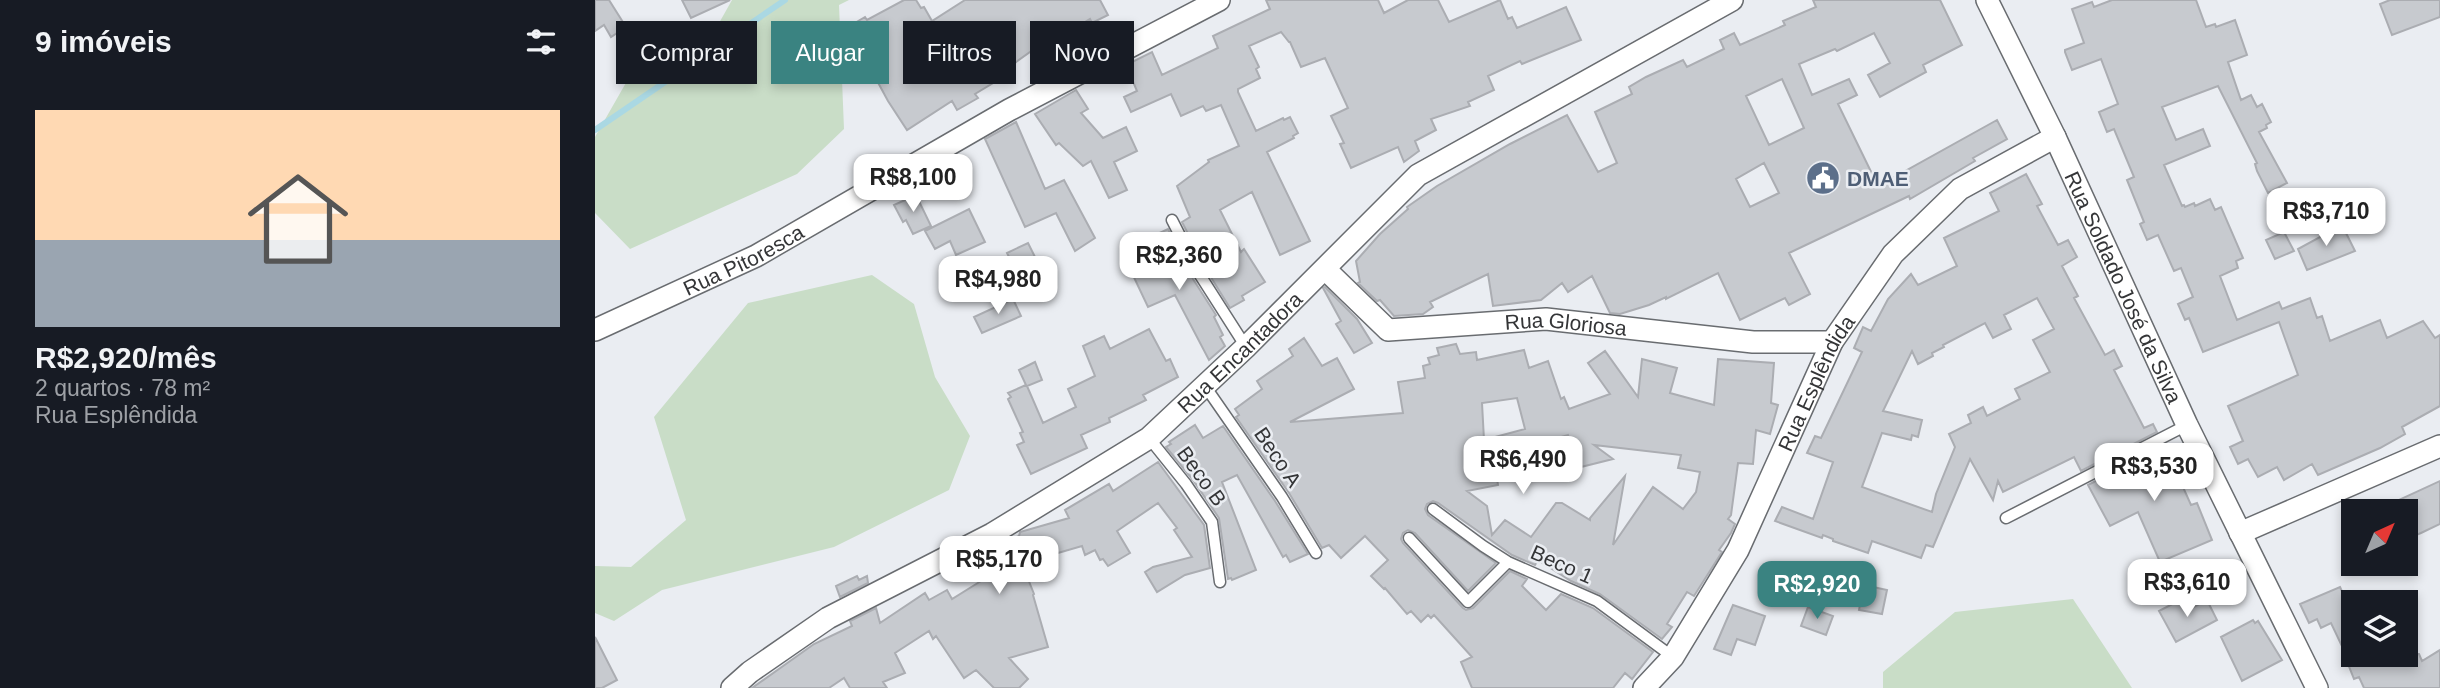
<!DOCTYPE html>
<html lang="pt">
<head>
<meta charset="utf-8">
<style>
  :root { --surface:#171b24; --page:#242831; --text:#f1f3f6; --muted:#9ea1a6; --accent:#3a8381 }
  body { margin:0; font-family:Arial,sans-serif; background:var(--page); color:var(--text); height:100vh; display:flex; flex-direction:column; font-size:26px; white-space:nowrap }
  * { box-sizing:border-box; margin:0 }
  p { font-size:23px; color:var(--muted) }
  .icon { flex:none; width:38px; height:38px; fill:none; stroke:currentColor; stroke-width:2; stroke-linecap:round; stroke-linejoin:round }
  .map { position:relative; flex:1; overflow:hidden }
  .sheet { display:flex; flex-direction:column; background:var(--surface); width:595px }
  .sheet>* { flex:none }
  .banner { position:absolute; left:21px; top:21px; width:665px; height:63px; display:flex; gap:14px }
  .needle { width:46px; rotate:44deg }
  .controls { position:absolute; left:1746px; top:499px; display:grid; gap:14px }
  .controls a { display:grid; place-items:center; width:77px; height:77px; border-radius:0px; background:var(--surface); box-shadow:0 4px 10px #0003; font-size:35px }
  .price { position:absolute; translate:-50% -60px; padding:0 16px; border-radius:14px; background:#fff; color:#222; font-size:23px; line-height:46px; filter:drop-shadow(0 2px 4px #0008) }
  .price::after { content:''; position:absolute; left:50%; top:42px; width:21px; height:16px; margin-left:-10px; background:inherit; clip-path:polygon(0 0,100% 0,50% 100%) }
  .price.current { background:var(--accent); color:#fff }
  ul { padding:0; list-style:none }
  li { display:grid; align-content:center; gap:14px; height:371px; padding:0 35px }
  li span { display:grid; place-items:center; height:217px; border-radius:0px; color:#555 }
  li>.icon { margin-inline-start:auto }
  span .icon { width:126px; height:126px; fill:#fffc; stroke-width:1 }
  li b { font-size:30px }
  h2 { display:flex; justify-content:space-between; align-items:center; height:84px; padding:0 35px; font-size:30px }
  .pill { padding:0 24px; border-radius:0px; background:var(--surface); box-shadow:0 4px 10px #0003; font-size:24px; line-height:63px }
  .pill.current { background:var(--accent); color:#fff }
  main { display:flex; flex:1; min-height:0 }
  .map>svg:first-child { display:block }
  .green { fill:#c9ddc7 }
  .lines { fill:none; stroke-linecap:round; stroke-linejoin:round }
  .stream { stroke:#aad8e3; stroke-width:6 }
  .building { fill:#c7cacf; stroke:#abadb2; stroke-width:2; fill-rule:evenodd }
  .lane-casing { stroke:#696c70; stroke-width:13 }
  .street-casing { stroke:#696c70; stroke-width:24 }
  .lane { stroke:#fff; stroke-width:10 }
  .street { stroke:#fff; stroke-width:21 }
  .labels { text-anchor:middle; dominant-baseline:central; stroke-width:5; stroke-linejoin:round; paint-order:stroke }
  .service-label { font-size:21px; font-weight:bold; fill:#4e5e75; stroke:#eaedf2; text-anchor:start }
  .street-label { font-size:21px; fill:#343537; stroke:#eaedf2 }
</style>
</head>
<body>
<main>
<section class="sheet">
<h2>9 imóveis<svg class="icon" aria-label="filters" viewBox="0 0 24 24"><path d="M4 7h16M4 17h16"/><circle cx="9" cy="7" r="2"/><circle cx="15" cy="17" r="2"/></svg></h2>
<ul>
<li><span style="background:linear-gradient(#ffd9b3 60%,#9aa5b1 0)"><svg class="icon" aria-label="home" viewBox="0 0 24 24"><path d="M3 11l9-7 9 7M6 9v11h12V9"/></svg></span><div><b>R$2,920/mês</b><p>2 quartos · 78 m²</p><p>Rua Esplêndida</p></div></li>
</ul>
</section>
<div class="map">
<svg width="1845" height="688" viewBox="0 0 1845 688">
  <rect width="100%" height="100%" fill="#eaedf2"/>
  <path class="green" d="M137 0H254L244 5 249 129 202 174 35 249 0 213V137L40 67 119 32Z
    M277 275 319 304 340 377 375 436 354 490 239 547 67 590 19 621 0 613V566L36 567 91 520 59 417 153 303Z
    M1478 599 1537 688H1288V672L1360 612Z"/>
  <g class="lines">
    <path class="stream" d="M0 130 190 0"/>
  </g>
  <path class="building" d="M0 0H14L31 27 16 37 9 25 0 31Z
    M87 0H135L96 18Z
    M309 0H321L326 8 329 7 337 21 370 0H505L513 15 497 23 495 19 466 37 469 41 455 51 449 42 410 70 408 67 400 72 403 80 380 94 383 98 362 110 357 101 312 130 293 101 253 27 270 17 272 20Z
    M671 0H783L789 13 813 0H843L854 22 905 0 913 19 917 17 922 28 971 7 986 40 927 64 925 61 893 76 899 90 873 102 875 106 836 119 841 130 820 141 824 151 809 162 803 147 756 168 745 144 749 143 736 116 753 108 730 58 706 67 695 42H694L686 32 654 46 664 67 661 69 665 78 643 89V92L661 131 688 118 689 120 695 117 703 133 698 136 699 138 672 152 715 241 685 255 657 192 625 210 646 252 649 249 670 282 647 296 649 300 635 308 612 271 587 222 595 217 582 186 614 162 613 160 644 146 626 105 611 111 608 106 586 116 576 94 536 112 529 97 542 91 531 65 557 52 567 75 623 48 618 36 675 9Z
    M1218 0H1345L1367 45 1328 65 1331 72 1285 97 1273 75 1295 63 1279 33 1242 51 1240 49 1204 64 1217 95 1254 79 1262 95 1243 104 1283 186 1402 120 1412 139 1378 158 1380 161 1315 199 1314 196 1194 253 1215 294 1194 305 1190 298 1145 320 1123 273 1071 299V297L1054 305 1025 314 1015 313 997 276 973 292 967 283 946 300 898 306 893 274 835 302 838 307 828 314 799 316 785 300 782 301 763 283 765 282 761 261 785 234 813 209 812 207 842 186 915 144 972 115 1003 172 1022 163 1000 112 1037 94 1034 87 1051 77 1088 60 1092 67 1129 49 1125 40 1139 33 1145 45 1190 25 1188 21 1221 7ZM1187 79 1209 128 1174 145 1151 96ZM1169 163 1184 193 1155 207 1141 179Z
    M1517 0H1601L1611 27 1620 24 1621 27 1640 20 1652 55 1633 62 1646 100 1656 95 1662 107 1667 104 1676 122 1671 125 1672 128 1664 132 1692 183 1673 193 1662 171 1660 164 1662 163 1623 86 1567 107 1581 140 1608 129 1615 146 1569 165 1587 206 1589 205 1590 207 1599 203 1600 206 1615 199 1620 210 1626 207 1648 258 1641 261 1643 268 1625 276 1642 320 1684 302 1687 309 1715 298 1722 318 1727 316 1735 341 1785 320 1792 338 1828 321 1840 338 1845 335V406L1807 427 1810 434 1785 448 1723 475 1717 464 1689 480 1682 467 1663 477 1653 459 1643 464 1635 447 1648 441 1633 406 1703 375 1684 322 1608 352 1594 318 1590 320 1583 304 1598 297 1586 268 1579 271 1563 235 1552 240 1545 224 1549 222 1532 180 1539 177 1519 129 1512 132 1504 112 1523 104 1506 59 1477 70 1470 52V50L1489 43 1477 9 1497 2 1499 7Z
    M1795 0H1845V17L1797 35 1785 4Z
    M481 90 493 109 486 113 508 138 531 127 542 151 519 162 532 190 514 198 496 161 488 166 464 143 461 145 440 114Z
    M421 122 450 189 469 180 500 238 480 251 461 213 430 227 390 139Z
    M1431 174 1447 204 1442 206 1463 245 1473 240 1482 257 1467 266 1483 296 1479 298 1510 355 1519 350 1527 366 1519 370 1549 428 1558 424 1562 432 1486 471 1479 457 1408 492 1403 481 1398 500 1375 459 1338 547 1331 545 1326 558 1277 541 1273 553 1238 541V539L1228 535 1227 538 1180 521 1187 507 1218 519 1238 462 1212 453 1220 436 1226 438 1267 352 1259 348 1268 327 1276 331 1293 299 1316 274 1323 285 1362 266 1349 238 1404 211 1395 193ZM1442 298 1459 329 1438 340 1455 372 1420 389 1425 399 1392 416 1388 407 1373 415 1376 423 1354 434 1360 447 1341 494 1337 512 1267 487 1287 433 1316 440 1317 435 1323 437 1327 420 1288 411 1317 351 1323 364 1338 356 1337 353 1349 347 1348 345 1390 323 1398 338 1416 329 1409 315Z
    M321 195 336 226 318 234 311 220 308 222 299 205Z
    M374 209 390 242 361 255 355 241 340 249 330 231Z
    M1747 225 1760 251 1712 270 1703 249Z
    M573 229 598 279 621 315 619 317 628 335 625 337 630 346 614 360 580 295 553 307 535 269 568 254 558 236Z
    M1689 232 1699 251 1680 259 1671 240Z
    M433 243 441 259 421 270 412 253Z
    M730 287 762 319 777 343 759 353 741 324 746 321 728 288Z
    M418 299 426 316 387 333 379 317Z
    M554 329 571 361 575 359 583 377 548 395 551 400 514 418 515 422 486 435 492 448 436 474 422 445 429 442 425 433 428 432 413 399 416 397 413 393 431 385 424 370 440 362 447 380 432 386 448 423 481 407 473 389 500 376 488 346 509 336 515 349Z
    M709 338 727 366 742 358 759 389 695 422 808 413 803 382 830 378 828 366 835 364 833 358 844 355 842 348 861 344 865 354 881 352 882 360 929 350 934 368 953 361 966 399 969 397 974 409 1015 394 993 363 1010 351 1043 397 1047 359 1082 368 1075 393 1119 405 1123 359 1179 363 1176 403 1183 405 1175 434 1161 430 1158 464 1143 463 1136 515 1133 519 1140 524 1136 533 1124 550 1127 552 1099 596 1092 592 1072 624 1077 627 1067 639 1005 594 976 581 943 560 940 565 917 555 843 503 838 501 832 504 830 509 833 515 901 563 873 591 820 533 813 530 808 533 806 539 808 543 868 608 871 610 878 608 915 571 932 579 927 586 951 610 966 594 998 608 1058 652 1037 679 1030 673 1018 688H877L866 662 877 657 839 615 836 618 833 615 826 622 816 611 812 614 790 588 789 589 776 576 793 560 770 536 746 558 734 545 727 548 694 493 641 417 644 415 640 409 667 389 662 381 698 356 694 349ZM922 398 930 429 889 440 887 403ZM973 435 982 468 1018 459 999 445 1086 455 1083 468 1105 472 1101 492 1088 509 1058 487 1018 545 1030 476 995 518V520L967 503H961L936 537 910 520 897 535 892 506 872 491 903 485 902 479 940 465 933 447Z
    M600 425 608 438 628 426 680 501 713 554 695 562 691 555 688 557 642 475 627 482 661 570 637 580 636 578 633 579 624 518 598 480 571 447 576 444 574 442Z
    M1572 444 1587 474 1583 476 1596 505 1602 503 1617 540 1565 562 1543 512 1515 526 1493 485Z
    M563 462 609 525 615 568 590 575 562 592 550 572 558 567 597 557 579 530 582 528 563 503 522 531 535 553 513 566 508 559 505 560 500 550 490 555 487 546 456 555V557L452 558 453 562 429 569 439 594 438 595 453 647 414 658 433 679 424 688H399L381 670 369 678 341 636 338 639 334 631 300 653 310 673 288 682 292 688H255L249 678 234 688H157L219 644 257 626 255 621 281 608 285 623 330 593 334 600 352 590 357 599 386 581 376 563 390 555 389 553 424 536 425 532 474 518 470 510 514 484 518 491Z
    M1845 481V524L1826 533 1811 539V511H1780Z
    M262 576 264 580 272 576 273 583 245 597 241 586Z
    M1269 585 1292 590 1287 614 1264 610Z
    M1745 587 1759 619V654H1824L1827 661 1845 650V688H1769L1764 677 1759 679 1753 664 1755 663 1736 623 1726 628 1722 619 1714 623 1705 604Z
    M1585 600 1591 611 1612 600 1622 620 1581 642 1564 611Z
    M1138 605 1170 616 1160 645 1142 639 1136 655 1119 649Z
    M1213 607 1238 616 1231 635 1206 626Z
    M1658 620 1660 623 1663 621 1687 660 1647 681 1626 637Z
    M0 637 22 680 7 688H0Z"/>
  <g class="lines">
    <g class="lane-casing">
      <path id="lane" d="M577 220 605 275 651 347
        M610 386 687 497 721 553
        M554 438 591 484 617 522 625 582
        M838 509 888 546 913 562 1002 601 1078 657
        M1411 518 1592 425
        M814 538 873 602 913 562"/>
    </g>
    <g class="street-casing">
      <g id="street">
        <path id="s1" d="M1392 0 1460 137 1592 425 1722 688"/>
        <path id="s2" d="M730 269 793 330 951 319 1158 342H1237"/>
        <path id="s3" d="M0 330 161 256 414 110 624 0"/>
        <path d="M1645 533 1845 446"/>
        <path id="s4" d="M137 688 155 672 233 618 397 534 554 438 651 347 823 175 1137 0"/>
        <path id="s5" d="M1049 688 1078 657 1143 550 1237 342 1298 254 1365 189 1460 137"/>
      </g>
    </g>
    <use href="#lane" class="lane"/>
    <use href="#street" class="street"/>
  </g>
  <defs>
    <g id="civic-disc" transform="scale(1.75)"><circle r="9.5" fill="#5c6f8a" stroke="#eaedf2"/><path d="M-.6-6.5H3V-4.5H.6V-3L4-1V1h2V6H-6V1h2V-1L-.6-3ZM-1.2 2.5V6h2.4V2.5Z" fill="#fff"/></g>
  </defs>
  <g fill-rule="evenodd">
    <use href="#civic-disc" x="1228" y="178"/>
  </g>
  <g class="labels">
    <g class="service-label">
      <text x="1252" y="178">DMAE</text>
    </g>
    <g class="street-label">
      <text stroke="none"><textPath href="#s3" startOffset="164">Rua Pitoresca</textPath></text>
      <text stroke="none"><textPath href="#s1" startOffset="318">Rua Soldado José da Silva</textPath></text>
      <text stroke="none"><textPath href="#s2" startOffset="266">Rua Gloriosa</textPath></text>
      <text stroke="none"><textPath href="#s4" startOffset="612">Rua Encantadora</textPath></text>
      <text stroke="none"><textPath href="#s5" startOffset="352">Rua Esplêndida</textPath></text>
      <text transform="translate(683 457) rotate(56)">Beco A</text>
      <text transform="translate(607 476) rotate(54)">Beco B</text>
      <text transform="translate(967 564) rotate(24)">Beco 1</text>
    </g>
  </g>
</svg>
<div class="controls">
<a><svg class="needle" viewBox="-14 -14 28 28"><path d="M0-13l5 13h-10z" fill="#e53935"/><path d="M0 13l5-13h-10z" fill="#9ea1a6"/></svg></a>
<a><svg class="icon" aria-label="layers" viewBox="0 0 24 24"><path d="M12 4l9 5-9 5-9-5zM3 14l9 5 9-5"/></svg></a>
</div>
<b class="price" style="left:318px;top:214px">R$8,100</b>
<b class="price" style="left:1731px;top:248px">R$3,710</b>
<b class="price" style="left:584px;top:292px">R$2,360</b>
<b class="price" style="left:403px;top:316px">R$4,980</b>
<b class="price" style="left:928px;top:496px">R$6,490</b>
<b class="price" style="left:1559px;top:503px">R$3,530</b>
<b class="price" style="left:404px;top:596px">R$5,170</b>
<b class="price" style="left:1592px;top:619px">R$3,610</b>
<b class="price current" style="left:1222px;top:621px">R$2,920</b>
<div class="banner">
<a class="pill">Comprar</a>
<a class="pill current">Alugar</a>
<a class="pill">Filtros</a>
<a class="pill">Novo</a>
</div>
</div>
</main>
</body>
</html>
